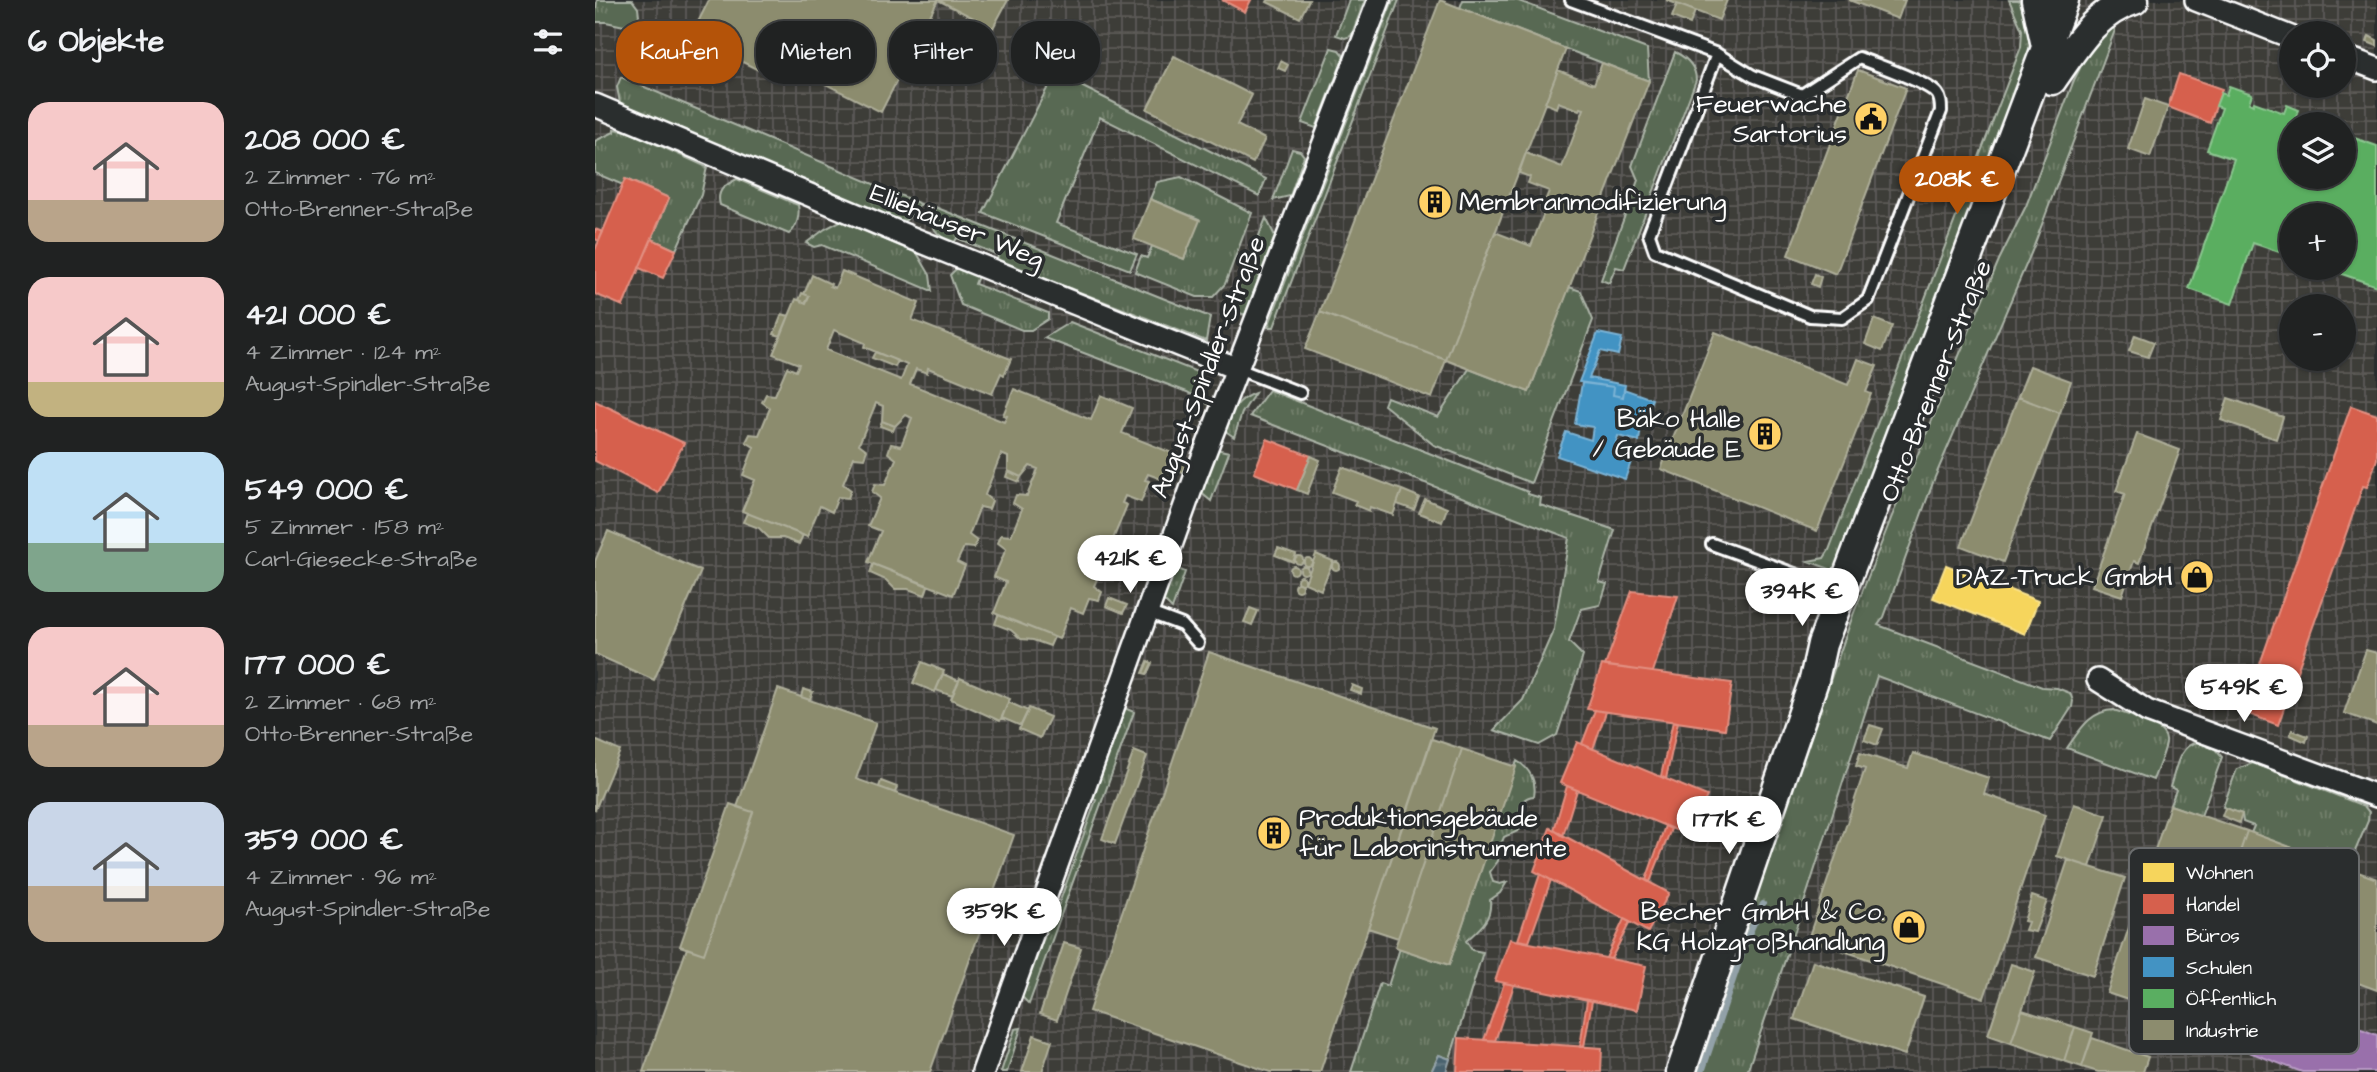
<!DOCTYPE html>
<html lang="de">
<head>
<meta charset="utf-8">
<style>
  :root { --surface:#202222; --page:#2d2f2f; --text:#f1f3f6; --muted:#a2a4a5; --line:#3d3f40; --accent:#b45309 }
  body { margin:0; font-family:"Architects Daughter",sans-serif; background:var(--page); color:var(--text); height:100vh; display:flex; flex-direction:column; font-size:26px; white-space:nowrap }
  * { box-sizing:border-box; margin:0 }
  p { font-size:23px; color:var(--muted) }
  .icon { flex:none; width:38px; height:38px; fill:none; stroke:currentColor; stroke-width:2; stroke-linecap:round; stroke-linejoin:round }
  .map { position:relative; flex:1; overflow:hidden }
  .panel { display:flex; flex-direction:column; background:var(--surface); width:595px }
  .panel>* { flex:none }
  .guide { position:absolute; left:21px; top:21px; width:665px; height:63px; display:flex; gap:14px }
  .tools { position:absolute; left:1684px; top:21px; display:grid; gap:14px }
  .tools a { display:grid; place-items:center; width:77px; height:77px; border-radius:50%; background:var(--surface); box-shadow:0 2px 5px #0004,0 0 0 2px var(--line); font-size:35px }
  .price { position:absolute; translate:-50% -60px; padding:0 16px; border-radius:24px; background:#fff; color:#222; font-size:23px; line-height:46px; filter:drop-shadow(0 2px 4px #0008) }
  .price::after { content:''; position:absolute; left:50%; top:42px; width:21px; height:16px; margin-left:-10px; background:inherit; clip-path:polygon(0 0,100% 0,50% 100%) }
  .price.selected { background:var(--accent); color:#fff }
  ul { padding:0; list-style:none }
  li { display:flex; align-items:center; gap:21px; height:175px; padding:0 28px }
  li span { display:grid; place-items:center; flex:none; width:196px; height:140px; border-radius:21px; color:#555 }
  li>.icon { margin-inline-start:auto }
  span .icon { width:84px; height:84px; fill:#fffc; stroke-width:1 }
  li b { font-size:30px }
  h2 { display:flex; justify-content:space-between; align-items:center; height:84px; padding:0 28px; font-size:30px }
  .pill { padding:0 24px; border-radius:28px; background:var(--surface); box-shadow:0 2px 5px #0004,0 0 0 2px var(--line); font-size:24px; line-height:63px }
  .pill.selected { background:var(--accent); color:#fff }
  main { display:flex; flex:1; min-height:0 }
  .map>svg:first-child { display:block }
  .industrial { fill:url(#industrial-grid); fill-rule:evenodd }
  .grass { fill:url(#grass-tufts); stroke:#acb4a8; stroke-width:2 }
  .water { fill:url(#water-rules); stroke:#92a1a8; stroke-width:2 }
  .homes { fill:#f6d55c; stroke:#f9e28d; stroke-width:2 }
  .shops { fill:#d6604d; stroke:#e29082; stroke-width:2 }
  .offices { fill:#9970ab; stroke:#b89bc4; stroke-width:2 }
  .schools { fill:#4393c3; stroke:#7bb3d5; stroke-width:2 }
  .public { fill:#5aae61; stroke:#8cc690; stroke-width:2 }
  .industry { fill:#8c8c6e; stroke:#aeae9a; stroke-width:2; fill-rule:evenodd }
  .lines { fill:none; stroke-linecap:round; stroke-linejoin:round }
  .stream { stroke:#92a1a8; stroke-width:6 }
  .lane-casing { stroke:#fff; stroke-width:16 }
  .street-casing { stroke:#fff; stroke-width:26 }
  .secondary-casing { stroke:#fff; stroke-width:33 }
  .lane { stroke:#2a2d2e; stroke-width:10 }
  .street { stroke:#2a2d2e; stroke-width:21 }
  .secondary { stroke:#2a2d2e; stroke-width:28 }
  .labels { text-anchor:middle; dominant-baseline:central; stroke-width:7; stroke-linejoin:round; paint-order:stroke }
  .poi-label { font-size:26px; fill:#fff; stroke:#2a2d2e; text-anchor:end }
  .street-label { font-size:26px; fill:#fff; stroke:#2a2d2e }
  .key { fill:#2a2d2e; stroke:#6a6c6d; stroke-width:2 }
  .key-label { font-size:19px; fill:#fff }
</style>
</head>
<body>
<main>
<section class="panel">
<h2>6 Objekte<svg class="icon" aria-label="filters" viewBox="0 0 24 24"><path d="M4 7h16M4 17h16"/><circle cx="9" cy="7" r="2"/><circle cx="15" cy="17" r="2"/></svg></h2>
<ul>
<li><span style="background:linear-gradient(#f6c9c9 70%,#b9a48a 0)"><svg class="icon" aria-label="home" viewBox="0 0 24 24"><path d="M3 11l9-7 9 7M6 9v11h12V9"/></svg></span><div><b>208 000 €</b><p>2 Zimmer · 76 m²</p><p>Otto-Brenner-Straße</p></div></li>
<li><span style="background:linear-gradient(#f6c9c9 75%,#c2b280 0)"><svg class="icon" aria-label="home" viewBox="0 0 24 24"><path d="M3 11l9-7 9 7M6 9v11h12V9"/></svg></span><div><b>421 000 €</b><p>4 Zimmer · 124 m²</p><p>August-Spindler-Straße</p></div></li>
<li><span style="background:linear-gradient(#bfe0f5 65%,#7fa58c 0)"><svg class="icon" aria-label="home" viewBox="0 0 24 24"><path d="M3 11l9-7 9 7M6 9v11h12V9"/></svg></span><div><b>549 000 €</b><p>5 Zimmer · 158 m²</p><p>Carl-Giesecke-Straße</p></div></li>
<li><span style="background:linear-gradient(#f6c9c9 70%,#b9a48a 0)"><svg class="icon" aria-label="home" viewBox="0 0 24 24"><path d="M3 11l9-7 9 7M6 9v11h12V9"/></svg></span><div><b>177 000 €</b><p>2 Zimmer · 68 m²</p><p>Otto-Brenner-Straße</p></div></li>
<li><span style="background:linear-gradient(#c9d6e8 60%,#b9a48a 0)"><svg class="icon" aria-label="home" viewBox="0 0 24 24"><path d="M3 11l9-7 9 7M6 9v11h12V9"/></svg></span><div><b>359 000 €</b><p>4 Zimmer · 96 m²</p><p>August-Spindler-Straße</p></div></li>
</ul>
</section>
<div class="map">
<svg width="1782" height="1072" viewBox="0 0 1782 1072">
  <defs>
    <pattern id="industrial-grid" width="8" height="8" patternUnits="userSpaceOnUse" patternTransform="scale(1.75)"><rect width="8" height="8" fill="#3e3d39"/><path d="M0 4h8M4 0v8" fill="none" stroke="#5b5a57"/></pattern>
    <pattern id="grass-tufts" width="24" height="20" patternUnits="userSpaceOnUse" patternTransform="scale(1.75)"><rect width="24" height="20" fill="#596952"/><path d="M3 7l-1-3M5 7V3M7 7l1-3M15 17l-1-3M17 17v-4M19 17l1-3" fill="none" stroke="#72806c"/></pattern>
    <pattern id="water-rules" width="6" height="5" patternUnits="userSpaceOnUse" patternTransform="scale(1.75)"><rect width="6" height="5" fill="#4a626e"/><path d="M0 2.5h6" fill="none" stroke="#657a84"/></pattern>
  </defs>
  <rect width="100%" height="100%" fill="#2a2d2e"/>
  <filter id="ink" filterUnits="userSpaceOnUse"><feTurbulence type="fractalNoise" baseFrequency=".0143" numOctaves="2"/><feDisplacementMap in="SourceGraphic" scale="14" xChannelSelector="R" yChannelSelector="G"/><feConvolveMatrix kernelMatrix="1 2 1 2 8 2 1 2 1" color-interpolation-filters="sRGB"/></filter>
  <g filter="url(#ink)">
    <path class="industrial" d="M0 0H1782V1072H0ZM1696 33H1748V86H1696ZM1696 124H1748V177H1696ZM1696 215H1748V268H1696ZM1696 306H1748V359H1696Z"/>
    <path class="grass" d="M2 0H37L43 8 45 25 38 28 11 22H0Z
      M754 0H770L756 36 750 38 741 35Z
      M798 0H804L679 327H673Z
      M868 0H921L1052 49 1054 81 865 8Z
      M1414 0H1424C1431 18 1436 34 1434 54L1243 572 1213 561 1229 558 1234 550 1426 47 1427 30Z
      M1515 25 1520 30 1437 251 1340 477 1289 617 1283 625 1447 687 1462 688 1475 693 1478 701 1477 707 1455 741 1282 676 1199 934 1152 1072H1104L1152 931 1163 888 1258 615 1297 516 1404 260 1431 206 1479 80 1494 50Z
      M736 48 744 50 749 56 721 128 707 123Z
      M1080 52C1092 58 1101 66 1101 80L1029 269 1021 267 1014 283 1006 280 1043 180 1037 166Z
      M460 73 671 179 664 196 505 117 461 223 542 254 535 270 388 213Z
      M26 77 326 204 311 220 300 221 48 115 25 103 22 87Z
      M19 129 32 131 112 167 106 195 81 250 57 239 74 198 31 179 28 185 0 173V141L19 132Z
      M697 149 705 151 709 156 695 196 678 200Z
      M586 177 657 213 630 284 618 297H602L540 272 546 256 552 258 557 246 589 259 604 219 555 199 562 182Z
      M142 179 203 205C205 215 202 228 194 234L125 205C121 190 130 185 142 179Z
      M340 207 615 317 611 341 402 260 403 255 362 238 359 243C341 236 332 226 340 207Z
      M671 218 680 236 650 315 635 309Z
      M245 221 322 253 335 275 337 291 227 245 219 247 211 243 230 229Z
      M362 268 383 276 380 284 453 313V319L436 330H427L366 305 355 275Z
      M974 287 986 291 998 320 936 483 839 445 789 405 792 397 843 417 874 369 934 392Z
      M475 322 602 372 613 404 592 392 449 338Z
      M674 390 933 492V494L946 498 945 505 1020 530 1004 582 1012 584 1005 605 986 609 974 642 988 656 962 735 944 745 899 730 928 700 959 629 974 538 655 416Z
      M660 393 647 413 639 437 629 430C636 413 641 399 660 393Z
      M621 449 634 452 616 501 605 492Z
      M579 567 590 572 577 609 567 599Z
      M527 707 539 712 434 1004 424 994 456 906 462 909 501 800 494 797Z
      M1519 710C1534 716 1574 724 1571 743 1569 755 1562 769 1558 780L1472 748C1485 730 1495 711 1519 710Z
      M1603 742 1620 749 1627 757 1606 816 1575 805 1581 790 1575 787C1581 770 1583 745 1603 742Z
      M922 761C934 768 942 781 939 796 929 797 925 802 925 812L931 819C927 833 919 832 909 837L904 849 903 861 895 872 898 882 905 884 912 882 905 893 895 900C897 920 885 928 871 941L877 950 888 952 855 1059 844 1055 836 1072H756L785 983 793 986 805 948 854 965Z
      M1658 763 1769 806 1774 812 1773 821 1758 856 1743 851 1738 863 1656 833 1659 826 1648 822 1647 814 1628 807 1642 769Z
      M426 1028 412 1072H406L420 1029Z"/>
    <path class="water" d="M844 1055 855 1059 851 1072H836Z"/>
    <path class="homes" d="M1351 565 1443 601 1430 634 1338 598Z"/>
    <path class="shops" d="M627 0H656L650 12Z
      M1584 74 1627 89 1615 123 1573 107Z
      M30 179 74 198 28 306 0 294V250Z
      M0 229 8 232 4 241 0 239Z
      M57 239 81 250 68 278 44 268Z
      M0 401 89 443 63 493 0 461Z
      M1756 406 1782 415V459L1772 487 1768 486 1683 725 1648 712Z
      M672 439 716 456 702 490 659 473Z
      M1037 591 1083 596 1058 672 1010 666Z
      M1007 665 1137 683 1130 729 992 709Z
      M1000 710 1011 712 998 749 987 744Z
      M1078 721 1083 722 1071 779 1066 776Z
      M982 742 1112 796 1095 836 965 783Z
      M972 786 982 790 968 836 959 830Z
      M1070 826 1076 829 1055 882 1051 880Z
      M955 828 1074 893 1053 932 939 871Z
      M945 874 956 880 934 942 923 940Z
      M1029 919 1035 922 1016 959 1011 958Z
      M915 939 1051 966 1042 1010 900 981Z
      M909 983 919 985 900 1041 889 1040Z
      M992 1000 997 1001 989 1047H985Z
      M864 1038 1007 1048 1006 1072H862Z"/>
    <path class="offices" d="M1676 995 1782 1035V1072H1707L1654 1052Z"/>
    <path class="schools" d="M1003 333 1027 338 1023 355 1005 351 994 378 1030 385 1028 397 1018 395 1019 387 984 382Z
      M987 383 1019 387 1018 395 1028 397 1029 389 1057 399 1047 421 1044 441 1023 436 1018 453 1037 459 1030 479 962 456 971 432 996 440 998 427 980 424Z"/>
    <path class="public" d="M1634 86 1657 94 1654 103 1658 105 1659 102 1689 113 1692 105 1704 110 1701 117 1721 124H1696V177H1748V134L1782 146V286L1729 268H1748V215H1696V256L1658 243 1637 304 1594 289 1639 159 1612 150 1627 108 1621 106 1626 93 1631 95Z"/>
    <path class="industry" d="M114 0H343L286 112 195 66 187 82 96 36Z
      M343 0H413L398 28Z
      M673 0H714L705 18 672 2Z
      M845 0 971 49 851 360 725 312Z
      M1071 0H1132L1124 20Z
      M1254 0H1310L1303 19Z
      M1082 4 1100 11 1095 24 1077 17Z
      M1774 36 1782 40V46L1772 42Z
      M579 56 657 95 642 125 670 139 658 163 552 109Z
      M686 61 693 65 690 71 683 68Z
      M1007 63 1054 81 934 392 851 360 900 232 936 246 953 203 950 201 954 191 933 183 935 177 924 173 931 153 967 167 989 109 985 108 984 110 963 102 961 108 950 103 963 70 999 84Z
      M1263 70 1311 88 1241 274 1193 255Z
      M1550 99 1573 107 1555 157 1533 149Z
      M555 199 605 220 589 259 539 239Z
      M247 271 324 303 317 320 416 359 409 375 406 373 397 394 333 368 332 373 321 369 315 384 409 422 412 416 408 415 419 389 496 420 506 395 537 408 527 433 577 453 566 479 553 474 550 480 554 481 546 502 530 496 527 503 532 505 510 559 518 565 515 573 505 572 499 586 507 592 504 600 494 598 488 613 476 608 464 639 399 613 411 582 399 577 411 549 403 543 406 535 416 536 427 509 418 503 421 495 432 496 443 469 435 466 426 477 413 471V457L406 454 390 495 397 501 394 509 385 507 374 535 382 541 379 548 369 547 362 562 370 566 358 595 273 562 286 531 273 526 285 498 277 492 280 484 290 485 301 459 293 453 296 444 306 446 317 418 311 415 300 426 287 421 288 406 281 403 264 444 272 450 269 458 259 457 248 484 256 490 253 498 243 497 237 512 225 506 212 537 147 511 160 480 148 475 159 447 151 442 155 434 164 435 175 408 167 402 171 394 180 395 192 367 201 371 204 364 178 354 201 299 211 303 214 296 209 294 217 275 236 284 235 286 240 288ZM239 330 270 343 269 347 312 365 306 380 231 350Z
      M1220 274 1226 277 1223 287 1216 284Z
      M207 293 214 296 211 303 204 300Z
      M725 312 851 360 837 398 710 349Z
      M187 314 194 316 186 336 179 334Z
      M1279 319 1297 326 1287 351 1270 344Z
      M1120 332 1253 385 1263 359 1282 366 1271 392 1276 394 1222 531 1066 469Z
      M1540 335 1559 342 1553 357 1534 351Z
      M280 352 303 361 300 367 277 358Z
      M1435 366 1476 381 1465 413 1423 397Z
      M1423 397 1465 413 1408 562 1366 546Z
      M1633 398 1688 417 1681 439 1626 420Z
      M287 421 300 426 298 431 285 426Z
      M1542 434 1585 450 1544 563 1539 561 1527 596 1497 586 1530 494 1521 491Z
      M716 456 725 460 712 494 702 490Z
      M587 459 593 461 588 473 582 471Z
      M747 467 807 490 798 515 775 507 774 511 759 505 761 501 737 492Z
      M413 471 426 477 424 482 411 477Z
      M807 490 824 497 819 510 802 504Z
      M830 499 852 508 847 522 824 513Z
      M152 513 208 535 204 544 188 538H174L164 528 148 522Z
      M13 531 106 571 59 680 0 654V561Z
      M683 548 701 554 698 562 680 555Z
      M721 554 738 561 726 590 710 583Z
      M700 560a4 4 0 1 1 8 0a4 4 0 1 1-8 0Z
      M709 562a4 4 0 1 1 8 0a4 4 0 1 1-8 0Z
      M737 566a4 4 0 1 1 8 0a4 4 0 1 1-8 0Z
      M278 564 333 586 330 595 313 589H300L291 580 275 573Z
      M705 570a4 4 0 1 1 8 0a4 4 0 1 1-8 0Z
      M695 570a4 4 0 1 1 8 0a4 4 0 1 1-8 0Z
      M702 580a4 4 0 1 1 8 0a4 4 0 1 1-8 0Z
      M699 587a4 4 0 1 1 8 0a4 4 0 1 1-8 0Z
      M514 598 532 605 528 613 511 606Z
      M655 608 663 611 657 625 649 622Z
      M403 615 459 637 455 646 438 640 426 639 416 630 400 624Z
      M1771 650 1782 653V725L1749 713Z
      M614 652 840 728 725 1072H675L494 1011Z
      M553 661 557 663 552 674 548 673Z
      M327 662 349 671 340 692 318 683Z
      M348 674 364 681 357 696 341 690Z
      M365 678 415 699 405 721 356 699Z
      M757 685 767 689 766 694 755 690Z
      M183 689 281 723 261 779 419 835 335 1072H48L92 948 109 954 158 812 142 807Z
      M208 689 218 692 215 700 206 697Z
      M413 702 433 711 426 726 407 718Z
      M434 708 455 717 445 738 424 729Z
      M1275 725 1288 729 1282 745 1269 740Z
      M1697 730 1713 736 1711 742 1695 735Z
      M837 739 867 749 803 938 773 928Z
      M0 740 25 751 0 810Z
      M867 749 921 767 854 965 800 947Z
      M539 751 552 756 520 844 507 839Z
      M1265 753 1313 768 1318 753 1394 778 1389 794 1450 815 1389 998 1213 939 1270 769 1261 766Z
      M286 781 302 787 300 793 284 787Z
      M135 804 158 812 109 954 85 946Z
      M1479 804 1512 815 1495 867 1462 856Z
      M1575 805 1652 831 1589 1019 1512 993Z
      M1630 808 1647 814 1644 823 1627 816Z
      M1652 831 1782 879V990L1619 930Z
      M1473 860 1530 878 1498 976 1441 957Z
      M1437 896 1452 901 1440 932 1430 930 1433 922 1429 921Z
      M469 943 486 948 462 1020 445 1014Z
      M1218 961 1329 997 1310 1055 1199 1019Z
      M1416 964 1440 972 1416 1043 1393 1035Z
      M1427 1010 1480 1027 1469 1061 1416 1043Z
      M1480 1027 1498 1033 1487 1067 1469 1061Z
      M439 1035 457 1041 447 1072H427Z
      M1497 1038 1553 1057 1548 1072H1503L1487 1067Z"/>
    <g class="lines">
      <path class="stream" d="M1107 1072 1153 936 1168 904"/>
      <g class="lane-casing">
        <path id="lane" d="M976 0 1122 54 1158 76 1207 95 1264 58C1281 65 1333 82 1342 94 1346 99 1346 105 1346 111L1273 300 1247 318 1215 316 1060 251 1054 234 1122 54
          M643 369 705 393
          M1117 544 1246 591
          M552 612 587 625 603 643"/>
      </g>
      <g class="street-casing">
        <path id="street" d="M1601 0 1696 37
          M1748 56 1782 69
          M0 105 317 238 643 369
          M1503 680 1552 711 1782 796
          M388 1072 600 478 784 0"/>
      </g>
      <g class="secondary-casing">
        <path id="secondary" d="M1441 0 1451 46
          M1457 80C1480 48 1499 12 1539 0
          M1086 1072 1219 680 1227 644 1469 0"/>
      </g>
      <use href="#lane" class="lane"/>
      <use href="#street" class="street"/>
      <use href="#secondary" class="secondary"/>
    </g>
  </g>
  <defs>
    <g id="civic-disc" transform="scale(1.75)"><circle r="9.5" fill="#ffd166" stroke="#2a2d2e"/><path d="M-.6-6.5H3V-4.5H.6V-3L4-1V1h2V6H-6V1h2V-1L-.6-3ZM-1.2 2.5V6h2.4V2.5Z" fill="#111"/></g>
    <g id="building-disc" transform="scale(1.75)"><circle r="9.5" fill="#ffd166" stroke="#2a2d2e"/><path d="M-4-6H4V6H1V3H-1V6H-4ZM-2.5-4.3h1.7v1.8h-1.7ZM.8-4.3h1.7v1.8H.8ZM-2.5-1h1.7V.8h-1.7ZM.8-1h1.7V.8H.8Z" fill="#111"/></g>
    <g id="shop-disc" transform="scale(1.75)"><circle r="9.5" fill="#ffd166" stroke="#2a2d2e"/><path d="M-5-2.5h2.3a2.7 3.5 0 0 1 5.4 0H5L5.5 6h-11ZM-1.5-2.5h3a1.5 2.3 0 0 0-3 0Z" fill="#111"/></g>
  </defs>
  <g fill-rule="evenodd">
    <use href="#civic-disc" x="1276" y="119"/>
    <use href="#building-disc" x="840" y="202"/>
    <use href="#building-disc" x="1170" y="434"/>
    <use href="#shop-disc" x="1602" y="577"/>
    <use href="#building-disc" x="679" y="833"/>
    <use href="#shop-disc" x="1314" y="927"/>
  </g>
  <g class="labels">
    <g class="poi-label">
      <text x="1252" y="104">Feuerwache<tspan x="1252" dy="30">Sartorius</tspan></text>
      <text x="864" y="202" text-anchor="start">Membranmodifizierung</text>
      <text x="1146" y="419">Bäko Halle<tspan x="1146" dy="30">/ Gebäude E</tspan></text>
      <text x="1578" y="577">DAZ-Truck GmbH</text>
      <text x="704" y="818" text-anchor="start">Produktionsgebäude<tspan x="704" dy="30">für Laborinstrumente</tspan></text>
      <text x="1290" y="912">Becher GmbH &amp; Co.<tspan x="1290" dy="30">KG Holzgroßhandlung</tspan></text>
    </g>
    <g class="street-label">
      <text transform="translate(362 226) rotate(22)">Elliehäuser Weg</text>
      <text transform="translate(613 367) rotate(-69)">August-Spindler-Straße</text>
      <text transform="translate(1341 381) rotate(-68)">Otto-Brenner-Straße</text>
    </g>
  </g>
  <rect x="1534" y="848" width="230" height="206" rx="10" class="key"/>
  <rect x="1548" y="863" width="31" height="19" fill="#f6d55c"/>
  <rect x="1548" y="894" width="31" height="20" fill="#d6604d"/>
  <rect x="1548" y="926" width="31" height="19" fill="#9970ab"/>
  <rect x="1548" y="957" width="31" height="20" fill="#4393c3"/>
  <rect x="1548" y="989" width="31" height="19" fill="#5aae61"/>
  <rect x="1548" y="1020" width="31" height="20" fill="#8c8c6e"/>
  <g class="key-label">
    <text x="1591" y="879">Wohnen</text>
    <text x="1591" y="911">Handel</text>
    <text x="1591" y="942">Büros</text>
    <text x="1591" y="974">Schulen</text>
    <text x="1591" y="1005">Öffentlich</text>
    <text x="1591" y="1037">Industrie</text>
  </g>
</svg>
<div class="tools">
<a><svg class="icon" aria-label="locate" viewBox="0 0 24 24"><circle cx="12" cy="12" r="6"/><path d="M12 2v4M12 18v4M2 12h4M18 12h4"/></svg></a>
<a><svg class="icon" aria-label="layers" viewBox="0 0 24 24"><path d="M12 4l9 5-9 5-9-5zM3 14l9 5 9-5"/></svg></a>
<a>+</a>
<a>−</a>
</div>
<b class="price selected" style="left:1362px;top:216px">208K €</b>
<b class="price" style="left:535px;top:595px">421K €</b>
<b class="price" style="left:1207px;top:628px">394K €</b>
<b class="price" style="left:1649px;top:724px">549K €</b>
<b class="price" style="left:1134px;top:856px">177K €</b>
<b class="price" style="left:409px;top:948px">359K €</b>
<div class="guide">
<a class="pill selected">Kaufen</a>
<a class="pill">Mieten</a>
<a class="pill">Filter</a>
<a class="pill">Neu</a>
</div>
</div>
</main>
</body>
</html>
